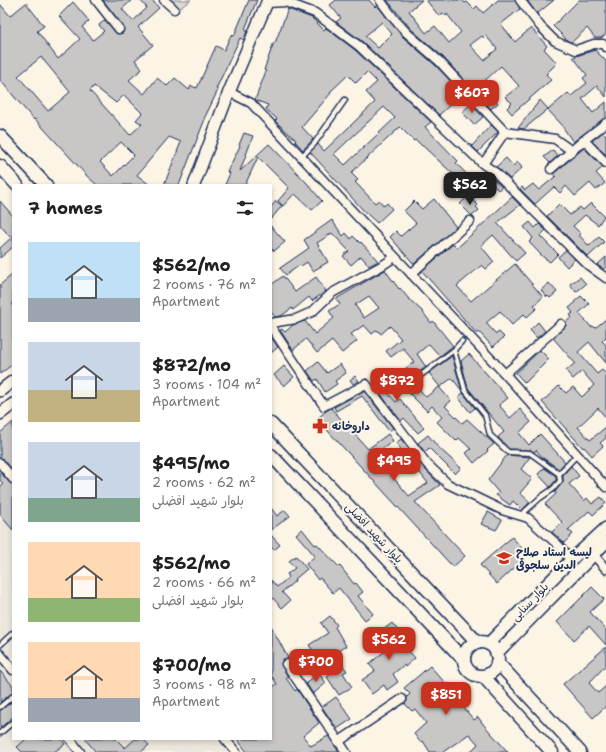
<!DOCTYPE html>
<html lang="en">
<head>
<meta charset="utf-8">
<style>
  :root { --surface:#fff; --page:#f6f6f6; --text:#202124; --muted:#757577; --accent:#c8321e }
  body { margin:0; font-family:"Shantell Sans","Playpen Sans Arabic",sans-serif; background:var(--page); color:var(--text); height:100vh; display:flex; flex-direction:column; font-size:15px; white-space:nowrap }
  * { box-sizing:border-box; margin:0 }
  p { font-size:13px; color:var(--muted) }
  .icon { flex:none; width:22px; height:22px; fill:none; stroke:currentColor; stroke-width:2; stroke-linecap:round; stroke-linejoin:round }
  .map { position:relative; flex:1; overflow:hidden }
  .side { position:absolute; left:12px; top:184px; width:260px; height:556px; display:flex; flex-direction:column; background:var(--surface); border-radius:0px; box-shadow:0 2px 6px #0003 }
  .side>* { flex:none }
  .price { position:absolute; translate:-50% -34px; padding:0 9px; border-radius:8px; background:var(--accent); color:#fff; font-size:13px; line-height:26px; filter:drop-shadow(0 1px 2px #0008) }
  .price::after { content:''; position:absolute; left:50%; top:24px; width:12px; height:9px; margin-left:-6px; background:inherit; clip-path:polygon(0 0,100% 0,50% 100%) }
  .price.active { background:#222; color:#fff }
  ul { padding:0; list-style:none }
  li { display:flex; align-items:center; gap:12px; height:100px; padding:0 16px }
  li span { display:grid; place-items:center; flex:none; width:112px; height:80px; border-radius:0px; color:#555 }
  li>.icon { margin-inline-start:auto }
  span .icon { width:48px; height:48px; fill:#fffc; stroke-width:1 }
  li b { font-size:17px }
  h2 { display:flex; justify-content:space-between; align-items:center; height:48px; padding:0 16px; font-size:17px }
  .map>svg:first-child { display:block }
  .built { fill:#ece7dc }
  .green { fill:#dfdbd4; stroke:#7d8599 }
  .building { fill:#c8c7c6; stroke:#1b2f5e; fill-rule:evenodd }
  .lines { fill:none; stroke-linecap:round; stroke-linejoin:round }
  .lane-casing { stroke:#1b2f5e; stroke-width:7 }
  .street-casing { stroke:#1b2f5e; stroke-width:11 }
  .secondary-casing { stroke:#1b2f5e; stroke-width:14 }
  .primary-casing { stroke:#1b2f5e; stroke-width:15 }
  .lane { stroke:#fcf5e5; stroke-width:4 }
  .street { stroke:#fcf5e5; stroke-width:8 }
  .secondary { stroke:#fcf5e5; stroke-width:11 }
  .primary { stroke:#fcf5e5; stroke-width:12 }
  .labels { text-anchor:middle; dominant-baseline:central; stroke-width:4; stroke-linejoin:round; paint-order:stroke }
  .poi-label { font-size:11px; font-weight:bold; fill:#1b2f5e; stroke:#fcf5e5; text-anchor:start }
  .street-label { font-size:11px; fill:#1b2f5e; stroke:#fcf5e5 }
</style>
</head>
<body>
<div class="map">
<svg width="606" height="752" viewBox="0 0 606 752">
  <rect width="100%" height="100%" fill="#fcf5e5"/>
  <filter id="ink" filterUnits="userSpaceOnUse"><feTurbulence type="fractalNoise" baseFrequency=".025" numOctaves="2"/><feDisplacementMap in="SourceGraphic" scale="8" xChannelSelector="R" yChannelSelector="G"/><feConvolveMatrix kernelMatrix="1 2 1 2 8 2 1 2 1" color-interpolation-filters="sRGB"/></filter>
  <g filter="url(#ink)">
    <path class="built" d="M13 510V739H220L231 752H0V521Z"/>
    <path class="green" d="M170 0H191L180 8Z"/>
    <path class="building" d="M103 0H132L122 9 133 21 147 8 140 0H152L159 8 138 27 153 45 135 60 142 69 129 80 144 94 157 78 167 86 175 78 189 90 191 86 197 88 216 46 224 50 231 35 234 36 249 0H257L245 29 247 31 244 40 240 38 216 89 218 90 204 119H205L179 185H164L181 142 169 137 137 175 150 185H97L87 176 35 119 34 120 0 80V4L10 16 26 3 44 26 37 31 58 59 80 39 59 16 73 2 89 21 82 27 93 40 104 31 99 25 105 20 117 34 123 33 124 29 123 26ZM41 57 70 92 48 111 18 76ZM94 86 116 103 124 95 142 113 136 120 142 124 130 135 90 91ZM121 142 134 155 113 176 100 162Z
      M336 0H369L375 7 377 5 391 23 403 37 435 65 460 91 449 101 451 104 439 115 363 42 336 22 341 18 330 5ZM382 22 392 34 378 48 365 36Z
      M387 0H422L409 11 426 33 435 26 449 43 461 32 447 14 446 16 443 13 439 16 426 0H462L465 3 467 2 474 9 477 6 483 13 498 0H515L520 9 501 24 515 42 531 28 547 46 544 49 557 63 546 74 551 80 512 114 507 108 512 103 505 97 519 86 501 66 481 84 498 103 491 109 443 57 411 29ZM482 36 484 38 486 36 497 49 484 60 470 45Z
      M527 0H554L537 14Z
      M579 0H606V34L601 38H595L587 28 572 42 568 41 553 26Z
      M288 9 312 18 324 30 326 28 355 50 431 122 425 127 458 161 456 163 474 182 468 188 423 146H422L416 140 414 141 400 127 351 173 358 180 355 182 375 203 379 200 384 206 387 203 392 209 377 223 363 210 310 152 318 144 324 151 375 102 366 92 377 82 367 72 356 83 348 75 330 92 331 93 302 127 313 139 303 150 295 141 296 140 275 121 277 119 266 109 268 105 255 100 266 71 264 70 274 42 275 43ZM384 107 395 118 345 165 334 154Z
      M595 50 606 61V97L597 86 582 99 593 113 606 102V118L603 119 573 142 562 126H563L548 110 568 93 571 96 587 83 583 78 587 75 573 57Z
      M540 100 548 109 524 129 518 128Z
      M471 104 483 117 474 125 462 112Z
      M491 125 498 132 478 152 472 146Z
      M603 132 606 135V155L592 141Z
      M244 133 253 136 240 171 269 144 307 183 322 201 312 210 295 194H294L283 206 278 201 289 188 258 157 245 185H225L230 173 227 172 240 146 239 145Z
      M584 148 603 167 596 173 605 183 596 190 590 183 575 196 566 186 560 193 554 187 535 204 520 189 522 187 525 190 533 184 539 190 556 176 553 174Z
      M553 150 558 156 550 163 544 157Z
      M506 158 513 166 518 162 522 168 510 179 496 167Z
      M488 174 502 187 498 190 485 177Z
      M468 196 478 205 476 207 479 210 472 216 460 204Z
      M512 197 520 205 497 223 525 253 516 261 493 235 481 246 494 262 486 269 482 265 457 286 471 301 515 264 543 297 534 305 537 308 527 317 524 314 512 325 500 311 486 323 496 334 499 332 504 337 493 347 479 332 477 334 422 271 453 244 457 248Z
      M434 199 456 227 414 264 390 237 396 231 401 236 416 223 404 211 414 201 422 209Z
      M0 201 13 216V247L0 258V248L11 238 0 225Z
      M276 201 282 206 271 219V207Z
      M591 203 604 216 598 225 585 215 573 226 581 234 579 235 589 246 599 237 604 242 588 257 547 216 559 204 570 215 580 207 583 210Z
      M332 220 343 236 346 233 351 239 353 236 360 243 361 242 378 261 369 266 361 256 351 265 343 256 349 251 332 233 317 243 328 262 313 271 307 262 301 266 300 265 286 275 280 268 309 248 304 240Z
      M530 222 535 228 539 224 546 230 540 236 558 254 550 262 542 256 529 242 533 238 524 227Z
      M271 226 285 242 274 251 271 248Z
      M566 250 575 259 567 267 558 257Z
      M606 257V267L603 269 597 265Z
      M385 270 399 289 400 288 408 298 422 311 431 323 433 321 453 346 440 356 429 344 417 354 426 367 410 379 409 383 411 385 415 384 426 397 439 387 451 401 445 406 462 423 467 419 494 444 487 450 488 451 474 463 466 453 471 449 459 438 456 441 437 422 442 417 432 406 427 411 409 393 396 376 414 362 403 348 391 357 386 351 401 339 390 326 381 334 377 330 372 334 364 325 351 334 357 341 342 353 332 341 317 353 306 339 293 350 280 330 282 329 285 332 293 325 305 321 315 334 334 318 329 311 340 304 336 299ZM369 296 379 308 364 318 355 305Z
      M13 274V364L0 374V285Z
      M283 276 295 292 316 277 326 291 312 301 309 297 293 310 292 308 281 316 275 317 271 312V285Z
      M580 277 586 284 576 292 570 284Z
      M549 283 557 292 550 298 548 296 547 297 541 290Z
      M581 296 589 304 579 313 591 327 593 326 595 328 606 319V337L602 341 606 345V363L589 342 578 352 597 374 602 370 606 374V418L598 408 578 427 590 440 606 427V438L600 443 603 446 592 456 584 447 583 448 542 402 559 386 566 393 573 387 582 397 594 385 582 371 573 379 566 371 575 363 553 338 566 326V322L572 317 570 315 573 313 569 308 575 303 574 302Z
      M538 322 545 331 537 338 530 330Z
      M271 337 278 347 271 353Z
      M540 350 549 359 525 383 516 373Z
      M469 354 508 398 499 405 510 418 520 409 531 422 519 433 529 445 540 434 565 462 559 469 543 458 536 450 534 452 530 450 509 449 498 437 504 432 468 388 461 361Z
      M452 356 462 391 452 378 440 387 429 373Z
      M318 362 327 373 340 364 346 373 335 381 337 384 325 392 317 379 314 381 307 371Z
      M284 366 294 377 284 386 274 375Z
      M387 371 396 381 386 391 396 402 400 399 424 428 418 433 404 418 401 421 376 388 380 384 377 380Z
      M355 376 359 381 353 384 350 380Z
      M364 391 393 428 389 431 362 396 336 411 334 407Z
      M463 393 475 408 470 412 458 397Z
      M331 408 368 449 388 434 393 441 374 455 409 496 428 483 396 443 401 439 423 467 440 485 415 502 465 556 453 567 317 419 326 411Z
      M13 422V470L4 460 0 458V433Z
      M428 435 438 447 461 468 455 474 429 448 425 452 418 443Z
      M507 455 530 457 521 469 532 479 520 493 530 502 522 510 513 501 510 505 496 495 499 493 488 480Z
      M571 466 579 476 569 484 584 501 587 498 592 504 601 497 606 503 593 515 589 511 568 530 573 534 564 543 552 532 562 522 545 504 556 494 555 492 563 482V475Z
      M544 468 556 476V480L550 487 538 474Z
      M0 472 9 482 13 484V530L0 515V487L3 484 0 480Z
      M271 508 277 516 285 510 290 516 271 530Z
      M488 512 502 520 496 530 481 524Z
      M302 529 315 545 317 544 339 567 340 566 354 584 356 583 363 592 358 596 373 614 365 620 339 588 333 593 320 578 318 580 306 564 315 556 296 534Z
      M271 535 280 545 274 550 271 547Z
      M512 537 528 555 497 584 480 565Z
      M296 556 307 569 294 580 295 581 282 592 290 601 282 608 271 596V580L277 587 289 577 287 574 295 568 289 561Z
      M592 587 604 599 590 612 606 630V645L589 626 574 640 557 622Z
      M330 616 337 625 335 627 346 646 331 655 328 651 297 671 288 659H283L281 664 288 677 286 678 295 691 297 689 319 723 303 736 311 746 328 736 339 752H247L237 739H271V688L277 684 271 675V626L288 658 295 654 299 660 314 652 309 645 328 633 321 623Z
      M392 623 405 639 401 642 415 658 405 667 404 665 393 674 398 682 387 690 384 685 372 694 362 680 375 671 369 664 390 647 379 633Z
      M606 647V665L589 683 598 693 606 686V706L593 718 563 684Z
      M341 663 347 671 343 673 352 687 339 695 327 677 336 670 334 667Z
      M430 666 447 685 449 683 466 704 463 707 474 720 478 717 483 724 508 752H470L478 744 469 734 443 752H430L423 741 421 743 414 734 426 723 415 709 412 711 405 704 407 701V697L410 694 404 688Z
      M0 671 13 686V693L0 702Z
      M319 673 326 683 313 694 306 683Z
      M336 697 352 719 337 729 322 707Z
      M13 701V717L0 728V710Z
      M26 739H61L65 744 54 752H22L17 747Z
      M85 739H116L125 748 135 739H143L149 745 141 752H96Z"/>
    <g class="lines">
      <g class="lane-casing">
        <path id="lane" d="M301 157 314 144 345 100
          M454 350 465 390 485 415 490 435 508 452 530 453 559 474
          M412 382 454 350 462 341
          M520 516 540 498 553 489 560 481 559 474 577 455
          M0 645 13 633
          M0 707 13 696
          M0 733 13 722"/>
      </g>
      <g class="street-casing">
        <path id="street" d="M96 0 119 29
          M164 0 174 9
          M380 0 395 20 407 33 439 61 505 132
          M520 0 540 26 555 41 576 50 594 44H603L606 47
          M267 3 285 2 315 13 359 46 483 164 496 173 588 265 606 278
          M229 92 251 103 505 374 606 487
          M584 140 606 163
          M483 164 505 132 555 139 572 151
          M551 169 584 140 606 123
          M411 274 470 221
          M271 323 296 319 312 312 332 293 383 265 395 257
          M271 327 324 406 366 384 427 464 448 484 502 510 528 518 557 544 571 560
          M505 374 561 324
          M0 463 13 479
          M593 554 606 569
          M0 654 13 670
          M286 664 346 752
          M70 739 80 752
          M225 739 236 752
          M338 742 402 699"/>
      </g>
      <g class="secondary-casing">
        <path id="secondary" d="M194 185 229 92 268 0
          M0 391 13 381
          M0 414 13 404
          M488 644 571 560 606 528
          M496 654 606 542"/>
      </g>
      <g class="primary-casing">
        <path id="primary" d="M0 136 46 185
          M0 166 17 185
          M271 424 478 643
          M271 455 464 660
          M464 659a17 17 0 1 1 34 0a17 17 0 1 1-34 0Z
          M497 662 580 752
          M483 676 552 752"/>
      </g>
      <use href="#lane" class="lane"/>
      <use href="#street" class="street"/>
      <use href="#secondary" class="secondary"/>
      <use href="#primary" class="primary"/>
    </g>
  </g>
  <defs>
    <g id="pharmacy-bare" transform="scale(1.2)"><path d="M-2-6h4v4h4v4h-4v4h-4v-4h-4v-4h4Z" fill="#c8321e" stroke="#fcf5e5" stroke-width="2.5" paint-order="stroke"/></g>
    <g id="school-bare" transform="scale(1.2)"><path d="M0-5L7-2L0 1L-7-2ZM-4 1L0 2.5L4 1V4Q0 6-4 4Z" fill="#c8321e" stroke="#fcf5e5" stroke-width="2.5" paint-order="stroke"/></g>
  </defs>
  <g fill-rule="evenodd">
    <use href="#pharmacy-bare" x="320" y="426"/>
    <use href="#school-bare" x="504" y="558"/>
  </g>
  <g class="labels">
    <g class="poi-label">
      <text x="332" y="426">داروخانه</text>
      <text x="516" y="552">لیسه استاد صلاح<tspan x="516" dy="13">الدین سلجوقی</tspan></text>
    </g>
    <g class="street-label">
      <text transform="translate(374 533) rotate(47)">بلوار شهید افضلی</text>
      <text transform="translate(530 602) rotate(-46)">بلوار سنایی</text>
    </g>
  </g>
</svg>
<b class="price" style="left:472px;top:114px">$607</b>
<b class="price active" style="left:470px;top:206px">$562</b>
<b class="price" style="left:397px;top:402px">$872</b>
<b class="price" style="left:394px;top:482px">$495</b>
<b class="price" style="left:389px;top:661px">$562</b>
<b class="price" style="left:316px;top:683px">$700</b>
<b class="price" style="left:446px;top:716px">$851</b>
<section class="side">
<h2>7 homes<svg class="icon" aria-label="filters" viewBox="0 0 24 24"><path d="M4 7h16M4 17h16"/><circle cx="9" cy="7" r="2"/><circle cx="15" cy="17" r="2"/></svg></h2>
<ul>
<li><span style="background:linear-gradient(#bfe0f5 70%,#9aa5b1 0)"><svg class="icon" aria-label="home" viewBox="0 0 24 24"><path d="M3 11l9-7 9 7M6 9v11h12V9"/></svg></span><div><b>$562/mo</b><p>2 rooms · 76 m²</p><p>Apartment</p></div></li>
<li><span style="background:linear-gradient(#c9d6e8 60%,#c2b280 0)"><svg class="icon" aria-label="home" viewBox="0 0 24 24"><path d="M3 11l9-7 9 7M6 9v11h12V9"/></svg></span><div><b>$872/mo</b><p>3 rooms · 104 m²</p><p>Apartment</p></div></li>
<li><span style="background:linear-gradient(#c9d6e8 70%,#7fa58c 0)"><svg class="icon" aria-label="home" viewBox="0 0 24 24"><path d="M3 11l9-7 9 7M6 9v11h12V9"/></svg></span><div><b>$495/mo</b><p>2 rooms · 62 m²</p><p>بلوار شهید افضلی</p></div></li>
<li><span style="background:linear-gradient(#ffd9b3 70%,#8fb573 0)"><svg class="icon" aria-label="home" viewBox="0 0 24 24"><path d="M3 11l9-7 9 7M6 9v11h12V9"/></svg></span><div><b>$562/mo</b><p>2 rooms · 66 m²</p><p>بلوار شهید افضلی</p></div></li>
<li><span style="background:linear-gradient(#ffd9b3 70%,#9aa5b1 0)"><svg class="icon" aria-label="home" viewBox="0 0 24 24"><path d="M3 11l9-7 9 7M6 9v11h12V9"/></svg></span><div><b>$700/mo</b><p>3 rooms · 98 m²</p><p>Apartment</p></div></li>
</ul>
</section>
</div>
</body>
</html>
